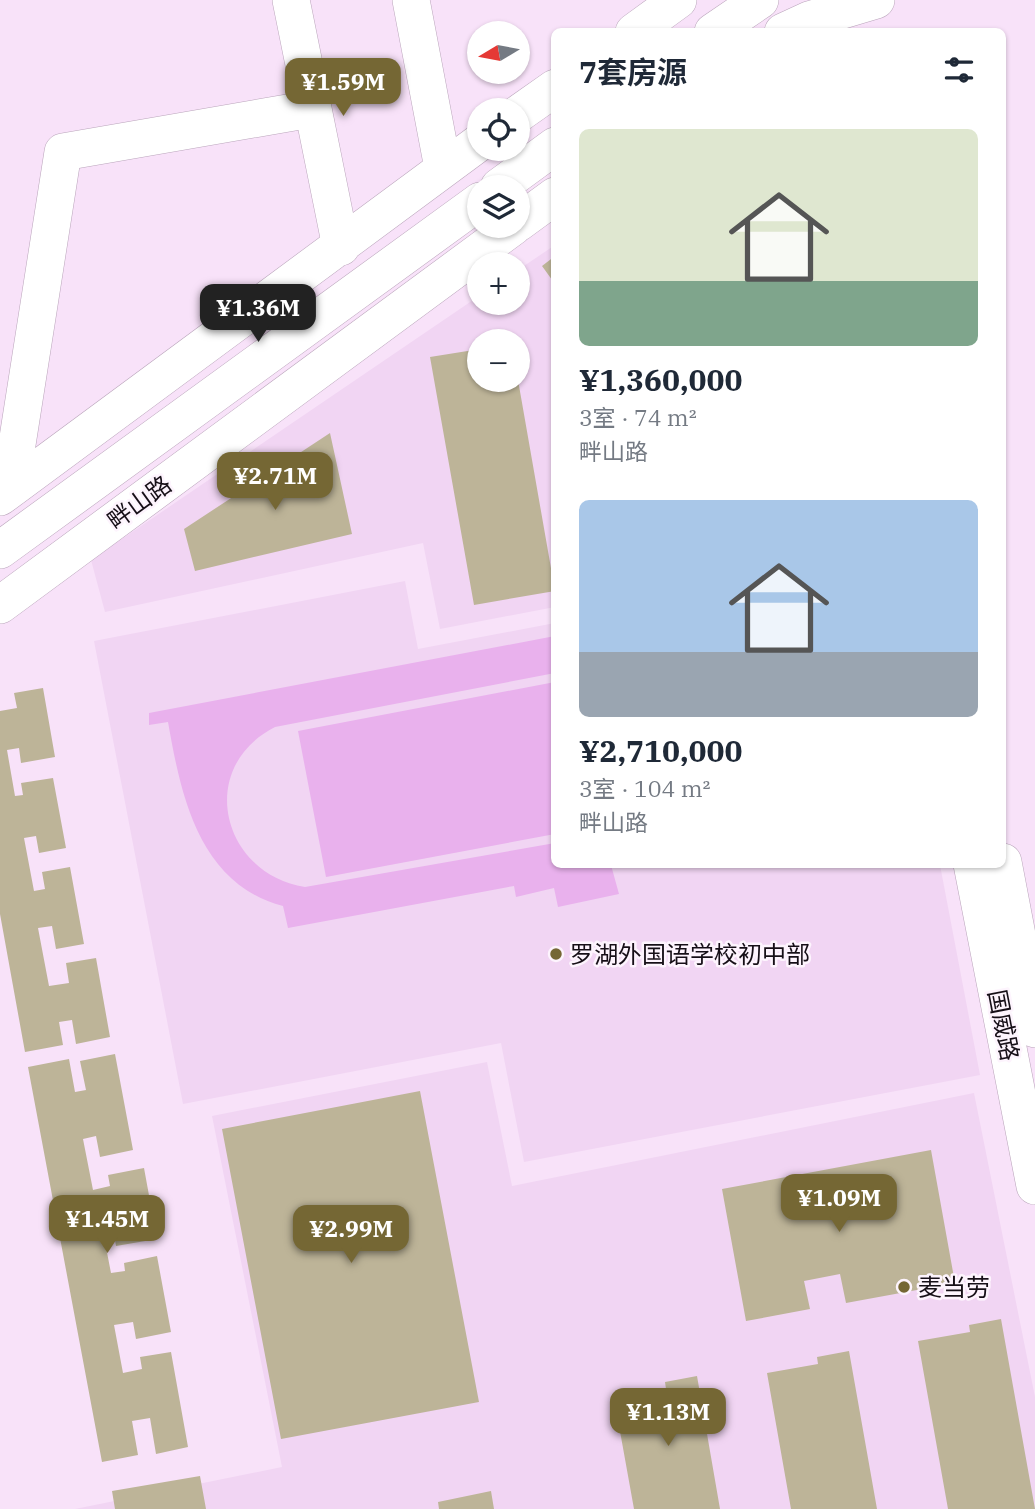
<!DOCTYPE html>
<html lang="zh">
<head>
<meta charset="utf-8">
<style>
  :root { --surface:#fff; --page:#f2f2f3; --text:#1f2937; --muted:#747a83; --accent:#756734 }
  body { margin:0; font-family:"IBM Plex Serif","Noto Sans SC",serif; background:var(--page); color:var(--text); height:100vh; display:flex; flex-direction:column; font-size:26px; white-space:nowrap }
  * { box-sizing:border-box; margin:0 }
  p { font-size:23px; color:var(--muted) }
  .icon { flex:none; width:38px; height:38px; fill:none; stroke:currentColor; stroke-width:2; stroke-linecap:round; stroke-linejoin:round }
  .map { position:relative; flex:1; overflow:hidden }
  .drawer { position:absolute; left:551px; top:28px; width:455px; height:840px; display:flex; flex-direction:column; background:var(--surface); border-radius:10px; box-shadow:0 2px 5px #0004 }
  .drawer>* { flex:none }
  .needle { width:46px; rotate:260deg }
  .buttons { position:absolute; left:467px; top:21px; display:grid; gap:14px }
  .buttons a { display:grid; place-items:center; width:63px; height:63px; border-radius:50%; background:var(--surface); box-shadow:0 2px 5px #0004; font-size:35px }
  .price { position:absolute; translate:-50% -60px; padding:0 16px; border-radius:14px; background:var(--accent); color:#fff; font-size:23px; line-height:46px; filter:drop-shadow(0 2px 4px #0008) }
  .price::after { content:''; position:absolute; left:50%; top:42px; width:21px; height:16px; margin-left:-10px; background:inherit; clip-path:polygon(0 0,100% 0,50% 100%) }
  .price.active { background:#222; color:#fff }
  ul { padding:0; list-style:none }
  li { display:grid; align-content:center; gap:14px; height:371px; padding:0 28px }
  li span { display:grid; place-items:center; height:217px; border-radius:10px; color:#555 }
  li>.icon { margin-inline-start:auto }
  span .icon { width:126px; height:126px; fill:#fffc; stroke-width:1 }
  li b { font-size:30px }
  h2 { display:flex; justify-content:space-between; align-items:center; height:84px; padding:0 28px; font-size:30px }
  .map>svg:first-child { display:block }
  .built { fill:#f1d5f3; fill-rule:evenodd }
  .green { fill:#e9b1ed }
  .building { fill:#bdb498 }
  .lines { fill:none; stroke-linecap:round; stroke-linejoin:round }
  .minor-casing { stroke:#baa5bb; stroke-width:38 }
  .minor { stroke:#fff; stroke-width:37 }
  .poi-dot { fill:#756734; stroke:#fdf4fd; stroke-width:2.5 }
  .labels { text-anchor:middle; dominant-baseline:central; stroke-width:5; stroke-linejoin:round; paint-order:stroke }
  .street-label { font-size:24px; fill:#160f17; stroke:#fdf4fd }
  .poi-label { font-size:24px; fill:#160f17; stroke:#fdf4fd; text-anchor:start }
</style>
</head>
<body>
<div class="map">
<svg width="1035" height="1509" viewBox="0 0 1035 1509">
  <rect width="100%" height="100%" fill="#f8e2f9"/>
  <path class="built" d="M555 245V607L440 629 423 543 105 612 91 560 479 296 480 303H518V270ZM480 341H518V380H480Z
    M405 581 418 649 555 623V864L940 865 980 1075 524 1162 501 1043 183 1104 94 641Z
    M487 1062 512 1186 974 1093 1035 1397V1509H75L282 1467 212 1116Z"/>
  <path class="green" d="M555 636V673L275 727C195 768 222 874 305 887L555 843V864L611 865 619 894 558 907 554 888 516 897 514 886 288 928 283 906C199 884 181 796 168 722L149 725V713Z
    M555 682V834L326 877 298 731Z"/>
  <path class="building" d="M555 256V284L542 266Z
    M480 349V380H518L555 591 474 605 430 357Z
    M330 433 352 534 195 571 184 529Z
    M43 688 55 757 21 763 19 748 7 750 15 796 23 795 21 783 53 778 66 848 39 853 36 836 24 838 34 891 45 889 42 872 70 867 84 944 56 949 52 926 38 928 49 986 69 983 66 963 96 958 110 1037 76 1044 72 1020 59 1022 63 1045 25 1052 0 914V711L17 708 14 693Z
    M115 1054 133 1150 100 1157 96 1136 83 1139 93 1190 110 1186 108 1175 144 1168 157 1239 116 1246 114 1234 104 1237 111 1273 125 1271 124 1263 157 1256 171 1332 136 1339 133 1322 114 1325 123 1373 142 1369 140 1357 171 1352 188 1447 156 1454 150 1418 132 1421 138 1455 102 1462 28 1067 69 1059 75 1092 86 1090 80 1061Z
    M420 1091 479 1402 281 1439 222 1129Z
    M931 1150 955 1283 846 1303 840 1274 804 1281 810 1309 746 1321 722 1189Z
    M1001 1319 1035 1509H948L918 1341 970 1332 969 1325Z
    M849 1351 877 1509H791L767 1373 818 1364 817 1357Z
    M697 1376 720 1509H634L614 1398 666 1389 665 1382Z
    M200 1476 206 1509H115L112 1491Z
    M491 1491 494 1509H439L438 1502Z"/>
  <g class="lines">
    <g class="minor-casing">
      <path id="minor" d="M291 0 341 247
        M411 0 443 168
        M634 32 678 0
        M713 32 760 0
        M783 32 809 20 876 0
        M518 114 555 88
        M499 187 555 146
        M518 223 555 196
        M10 489 63 152 311 109
        M0 497 480 142
        M0 550 480 201
        M0 605 514 226
        M1003 862 1035 1029
        M972 864 1035 1186"/>
    </g>
    <use href="#minor" class="minor"/>
  </g>
  <g class="poi-dot">
    <circle cx="556" cy="954" r="7"/>
    <circle cx="904" cy="1287" r="7"/>
  </g>
  <g class="labels">
    <g class="street-label">
      <text transform="translate(139 502) rotate(-36)">畔山路</text>
      <text transform="translate(1004 1025) rotate(79)">国威路</text>
    </g>
    <g class="poi-label">
      <text x="570" y="954">罗湖外国语学校初中部</text>
      <text x="918" y="1287">麦当劳</text>
    </g>
  </g>
</svg>
<div class="buttons">
<a><svg class="needle" viewBox="-14 -14 28 28"><path d="M0-13l5 13h-10z" fill="#e53935"/><path d="M0 13l5-13h-10z" fill="#747a83"/></svg></a>
<a><svg class="icon" aria-label="locate" viewBox="0 0 24 24"><circle cx="12" cy="12" r="6"/><path d="M12 2v4M12 18v4M2 12h4M18 12h4"/></svg></a>
<a><svg class="icon" aria-label="layers" viewBox="0 0 24 24"><path d="M12 4l9 5-9 5-9-5zM3 14l9 5 9-5"/></svg></a>
<a>+</a>
<a>−</a>
</div>
<b class="price" style="left:343px;top:118px">¥1.59M</b>
<b class="price active" style="left:258px;top:344px">¥1.36M</b>
<b class="price" style="left:275px;top:512px">¥2.71M</b>
<b class="price" style="left:839px;top:1234px">¥1.09M</b>
<b class="price" style="left:107px;top:1255px">¥1.45M</b>
<b class="price" style="left:351px;top:1265px">¥2.99M</b>
<b class="price" style="left:668px;top:1448px">¥1.13M</b>
<section class="drawer">
<h2>7套房源<svg class="icon" aria-label="filters" viewBox="0 0 24 24"><path d="M4 7h16M4 17h16"/><circle cx="9" cy="7" r="2"/><circle cx="15" cy="17" r="2"/></svg></h2>
<ul>
<li><span style="background:linear-gradient(#dfe7d0 70%,#7fa58c 0)"><svg class="icon" aria-label="home" viewBox="0 0 24 24"><path d="M3 11l9-7 9 7M6 9v11h12V9"/></svg></span><div><b>¥1,360,000</b><p>3室 · 74 m²</p><p>畔山路</p></div></li>
<li><span style="background:linear-gradient(#a9c7e8 70%,#9aa5b1 0)"><svg class="icon" aria-label="home" viewBox="0 0 24 24"><path d="M3 11l9-7 9 7M6 9v11h12V9"/></svg></span><div><b>¥2,710,000</b><p>3室 · 104 m²</p><p>畔山路</p></div></li>
</ul>
</section>
</div>
</body>
</html>
